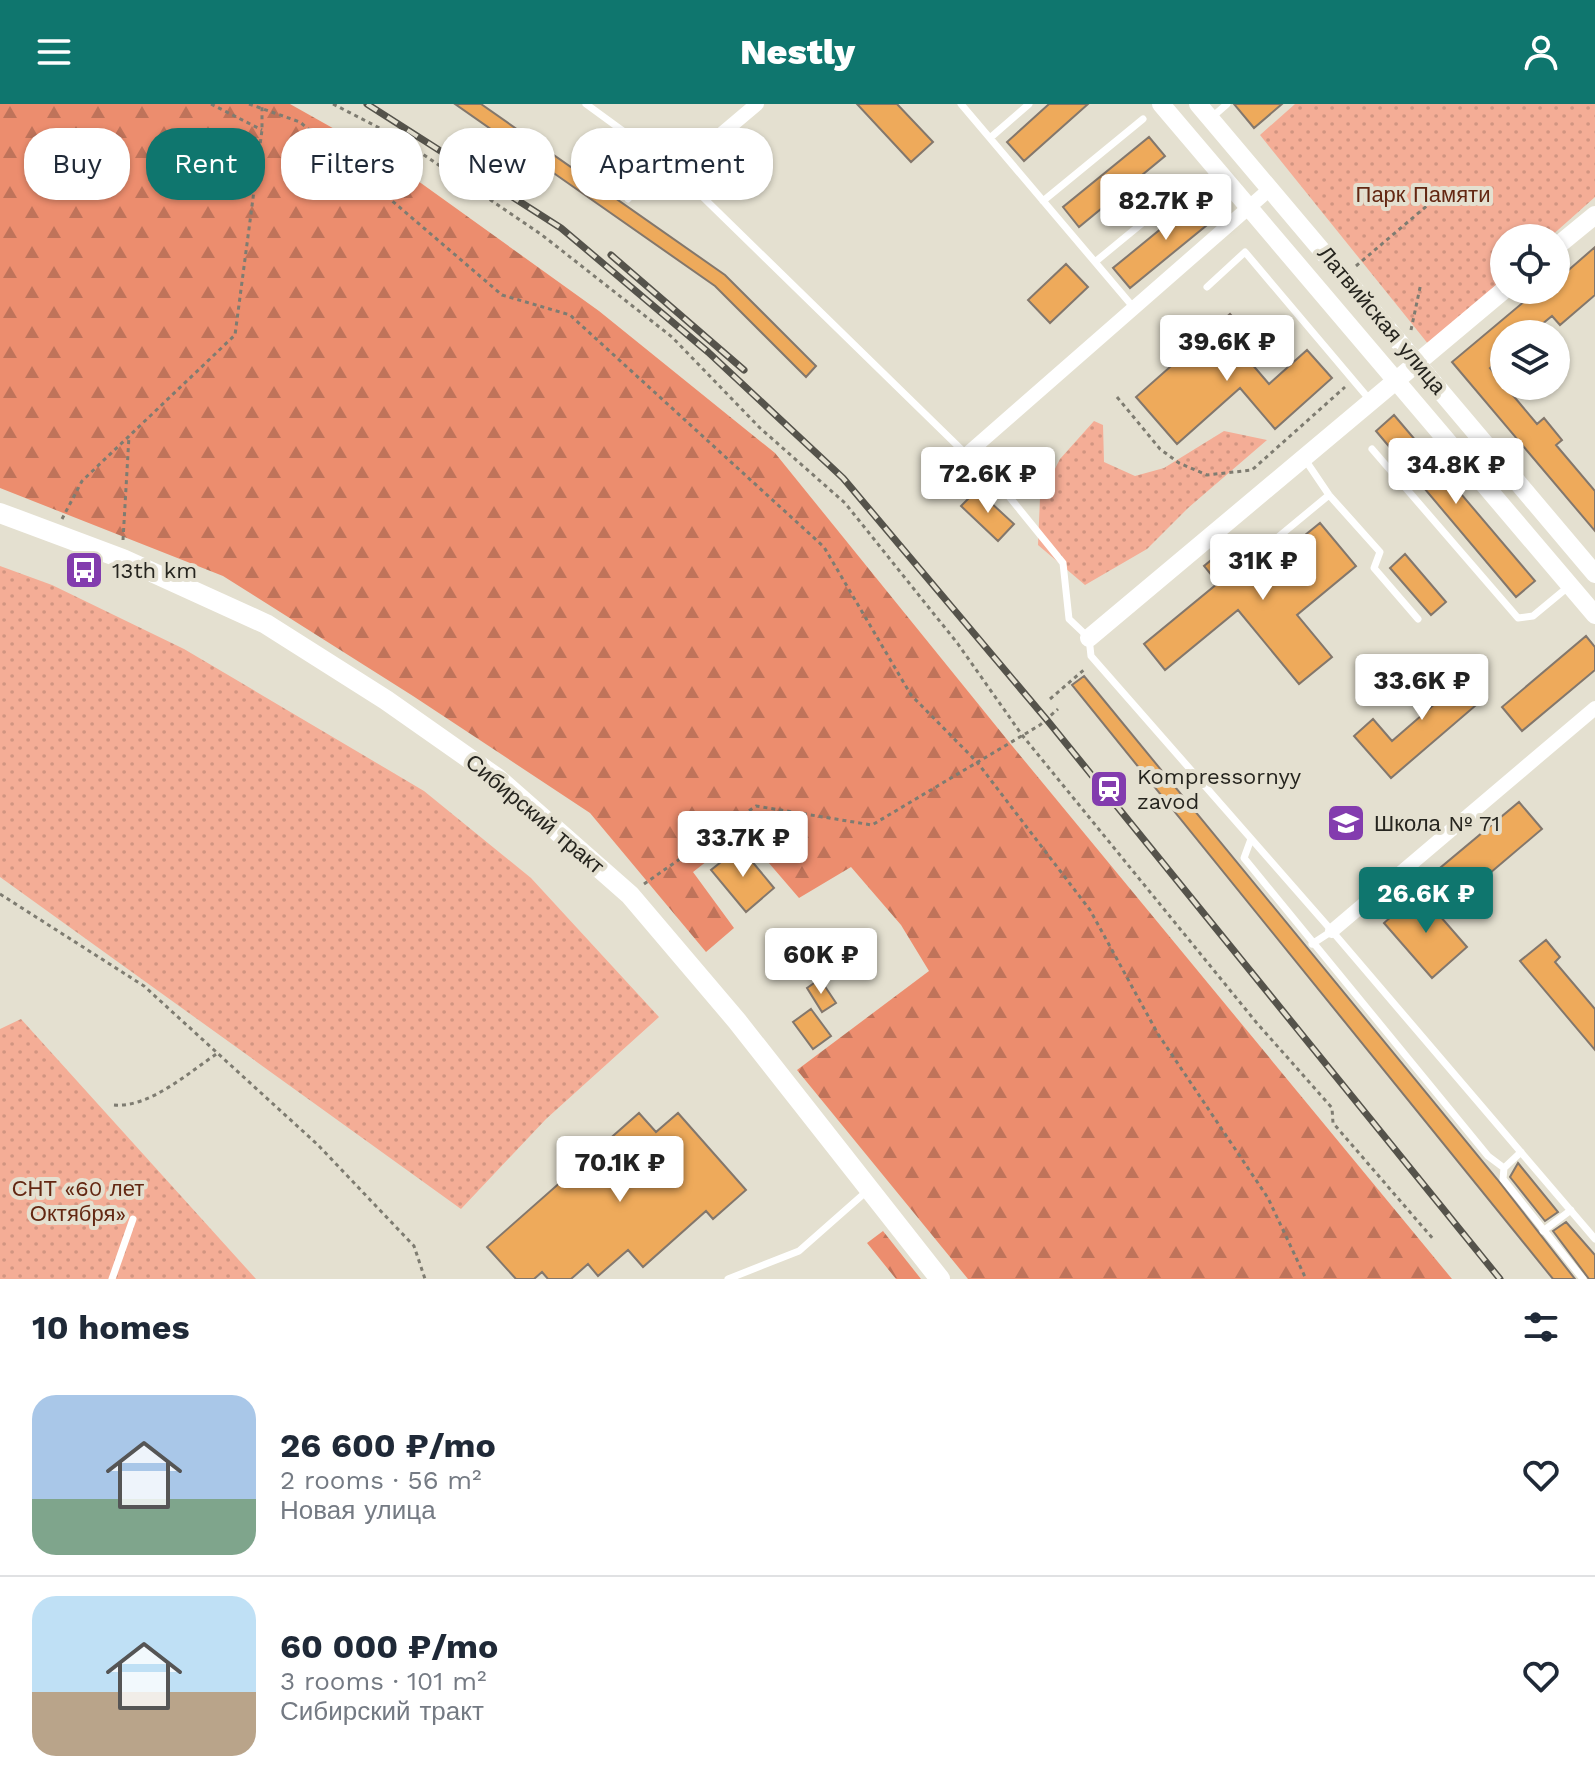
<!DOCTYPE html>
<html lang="en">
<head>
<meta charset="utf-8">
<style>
  :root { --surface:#fff; --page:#f2f2f3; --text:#1f2937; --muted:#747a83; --line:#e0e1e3; --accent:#0f766e }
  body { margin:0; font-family:"Work Sans",sans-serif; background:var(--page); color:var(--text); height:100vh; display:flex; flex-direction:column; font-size:30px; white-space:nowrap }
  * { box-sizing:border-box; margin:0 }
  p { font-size:26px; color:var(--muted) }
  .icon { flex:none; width:44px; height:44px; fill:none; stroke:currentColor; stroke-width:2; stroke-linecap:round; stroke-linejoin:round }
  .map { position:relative; height:1175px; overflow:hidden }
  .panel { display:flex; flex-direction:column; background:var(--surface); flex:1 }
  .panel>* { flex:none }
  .guide { position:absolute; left:24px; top:24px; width:800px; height:72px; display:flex; gap:16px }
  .tools { position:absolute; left:1490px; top:120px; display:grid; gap:16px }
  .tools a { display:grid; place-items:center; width:80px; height:80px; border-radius:50%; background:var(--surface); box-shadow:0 2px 6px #0004; font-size:40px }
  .price { position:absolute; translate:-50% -68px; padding:0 18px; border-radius:8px; background:#fff; color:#222; font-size:26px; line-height:52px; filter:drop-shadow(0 2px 4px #0008) }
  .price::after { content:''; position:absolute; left:50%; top:48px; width:24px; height:18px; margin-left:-12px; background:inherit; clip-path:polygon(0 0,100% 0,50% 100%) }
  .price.selected { background:var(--accent); color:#fff }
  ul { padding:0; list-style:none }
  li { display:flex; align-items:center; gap:24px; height:200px; padding:0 32px }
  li+li { border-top:2px solid var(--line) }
  li span { display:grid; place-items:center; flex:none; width:224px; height:160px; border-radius:24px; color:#555 }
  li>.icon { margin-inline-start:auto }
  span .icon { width:96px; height:96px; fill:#fffc; stroke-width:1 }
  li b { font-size:34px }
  h2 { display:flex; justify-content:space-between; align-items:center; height:96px; padding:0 32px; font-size:34px }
  .chip { padding:0 28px; border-radius:32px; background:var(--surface); box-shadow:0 2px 6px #0004; font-size:28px; line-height:72px }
  .chip.selected { background:var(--accent); color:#fff }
  header { display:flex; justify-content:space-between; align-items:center; height:104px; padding:0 32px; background:var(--accent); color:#fff; font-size:36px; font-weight:800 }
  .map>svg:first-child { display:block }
  .forest { fill:url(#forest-firs) }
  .park { fill:url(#park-dots) }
  .building { fill:#eeaa5b; stroke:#83776c; stroke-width:2 }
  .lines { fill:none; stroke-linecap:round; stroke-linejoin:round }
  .path { stroke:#7e7c71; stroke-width:3; stroke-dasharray:4 4; stroke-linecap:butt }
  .service { stroke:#fff; stroke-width:7 }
  .minor { stroke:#fff; stroke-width:14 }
  .tertiary { stroke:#fff; stroke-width:18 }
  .secondary { stroke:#fff; stroke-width:20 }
  .rail-casing { stroke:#55534b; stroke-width:7 }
  .rail { stroke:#e4e0d0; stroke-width:4; stroke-dasharray:12; stroke-linecap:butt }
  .labels { text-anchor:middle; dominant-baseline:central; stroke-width:8; stroke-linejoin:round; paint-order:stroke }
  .park-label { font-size:22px; fill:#632712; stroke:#e4e0d0 }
  .street-label { font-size:22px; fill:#26251f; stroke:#e4e0d0 }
  .poi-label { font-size:22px; fill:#26251f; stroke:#e4e0d0; text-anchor:start }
</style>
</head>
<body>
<header><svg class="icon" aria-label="menu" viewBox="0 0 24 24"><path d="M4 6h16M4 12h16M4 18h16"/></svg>Nestly<svg class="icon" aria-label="person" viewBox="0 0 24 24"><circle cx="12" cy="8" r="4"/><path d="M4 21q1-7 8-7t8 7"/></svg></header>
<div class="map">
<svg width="1595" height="1175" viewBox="0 0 1595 1175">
  <defs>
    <pattern id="forest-firs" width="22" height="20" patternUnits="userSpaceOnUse" patternTransform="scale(2)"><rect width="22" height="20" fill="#ec8d6e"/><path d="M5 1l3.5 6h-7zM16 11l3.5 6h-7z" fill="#bf735a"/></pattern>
    <pattern id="park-dots" width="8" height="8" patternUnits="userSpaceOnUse" patternTransform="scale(2)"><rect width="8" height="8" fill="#f4ad96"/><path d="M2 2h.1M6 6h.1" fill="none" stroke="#d19581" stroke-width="1.8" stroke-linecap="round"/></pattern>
  </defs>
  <rect width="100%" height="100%" fill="#e4e0d0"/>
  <path class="forest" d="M0 0H290L386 54 599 207 775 349 1009 638 1452 1175H968L797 966 929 867 901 821 851 763 799 794 743 729 693 768 734 824 706 848 590 709 413 592 223 472 0 384Z
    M883 1127 921 1175H896L867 1139Z"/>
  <path class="park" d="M1295 0H1595V93L1549 134H1504V174L1429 241 1260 31Z
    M1094 317 1103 321 1104 358 1135 372 1164 364 1224 327 1267 336 1188 404 1147 445 1085 481 1038 441 1040 394 1060 355Z
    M0 462 52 481 184 545 424 687 531 774 659 913 546 1015 461 1105 0 773Z
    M21 915 256 1175H0V925Z"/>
  <path class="building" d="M455 0H481L725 171 816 262 806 273 715 182Z
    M857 0H897L933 38 911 58Z
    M1049 0H1088L1024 57 1007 38Z
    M1234 0H1282L1254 24Z
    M1149 33 1165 52 1079 123 1063 103Z
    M1201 92 1218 112 1130 184 1113 164Z
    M1595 143V191L1560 221 1552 212 1530 230H1504V252L1490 264 1537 320 1544 314 1562 336 1556 341 1595 387V427L1452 258 1538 186H1556V177Z
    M1066 160 1088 183 1050 219 1028 196Z
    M1230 210 1258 241 1245 252 1269 280 1307 246 1332 274 1275 325 1240 284 1177 340 1136 293Z
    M1394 311 1535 477 1516 493 1376 327Z
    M977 386 1014 420 998 437 961 402Z
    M1320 419 1356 462 1297 511 1332 553 1299 580 1238 506 1165 566 1144 540 1218 479 1204 462 1237 435 1262 466Z
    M1405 450 1446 498 1431 511 1390 464Z
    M1586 532 1595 543V566L1522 627 1502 603Z
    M1444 553 1482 596 1391 674 1354 632 1373 615 1392 637 1444 592 1425 569Z
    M1084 572 1497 1075 1575 1175H1553L1072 581Z
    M1519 698 1542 725 1457 797 1434 769Z
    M740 743 774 784 746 808 711 766Z
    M1419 788 1467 843 1432 874 1384 819Z
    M804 827 823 829 821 849 802 847Z
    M1546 836 1560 853 1555 858 1595 905V946L1520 857Z
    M820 875 836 899 822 908 807 884Z
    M811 905 831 932 813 945 793 918Z
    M639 1009 656 1028 678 1009 746 1086 713 1115 706 1107 643 1163 628 1146 598 1172 588 1160 571 1175H548L542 1168 534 1175H516L487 1143Z
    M1518 1059 1558 1108 1545 1117 1510 1073Z
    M1566 1118 1595 1151V1175H1589L1553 1127Z"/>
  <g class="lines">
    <path class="path" d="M211 0 262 26
      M249 0 300 18 502 191 570 211 824 443 911 591 977 658 1090 806 1158 930 1268 1094 1306 1175
      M333 0 399 34 542 131 672 233 760 324 845 399 958 540 1022 631 1256 918 1332 1004 1333 1019 1434 1136
      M1356 162 1442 89
      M1411 226 1421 179
      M1117 293 1160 345 1179 359 1207 371 1252 366 1345 283
      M62 415 82 377 235 231 262 26V0
      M123 436 129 332
      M1050 595 1086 564
      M644 780 756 702 872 721 1040 621 1058 605
      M0 790 144 882 318 1041 414 1142 425 1175
      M114 1001C150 1004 189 968 218 949"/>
    <path class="service" d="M586 0 671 62 1007 390 1063 459 1069 515 1089 534 1091 552 1332 827 1595 1135
      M961 0 1134 204
      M1211 14 1227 0
      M990 34 1029 0
      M628 95 639 83 697 60 706 44
      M1043 97 1143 15
      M1095 158 1191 79
      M1207 183 1245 148 1370 296
      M1372 345 1518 514 1533 512 1568 483
      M1304 354 1329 391 1380 448 1374 464 1418 515
      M1260 448 1329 391
      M1251 735 1244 754 1488 1052 1504 1064 1503 1075 1583 1175
      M1312 840 1332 827
      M1504 1064 1521 1048
      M1543 1127 1571 1106
      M112 1175 133 1115
      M728 1175 799 1147 867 1087"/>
    <path class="minor" d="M706 43 757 0
      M967 350 1271 84
      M1332 827 1595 604"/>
    <path class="tertiary" d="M1161 0 1595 511
      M1198 0 1595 470
      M1556 143 1595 111
      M1089 534 1504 186"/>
    <path class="secondary" d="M0 409 123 455 266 520 386 596 497 674 630 791 737 917 940 1175"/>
    <g class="rail-casing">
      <path id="rail" d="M367 0 561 124 708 248 843 374 1047 616 1500 1175
        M611 151 744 266"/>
    </g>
    <use href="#rail" class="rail"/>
  </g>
  <defs>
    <g id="bus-square" transform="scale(2)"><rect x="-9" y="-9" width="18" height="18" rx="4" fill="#833cae" stroke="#e4e0d0"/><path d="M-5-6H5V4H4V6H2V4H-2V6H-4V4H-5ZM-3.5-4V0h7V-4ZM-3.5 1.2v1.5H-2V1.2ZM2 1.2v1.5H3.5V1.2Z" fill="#fff"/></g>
    <g id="station-square" transform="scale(2)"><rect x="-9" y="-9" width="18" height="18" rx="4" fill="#833cae" stroke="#e4e0d0"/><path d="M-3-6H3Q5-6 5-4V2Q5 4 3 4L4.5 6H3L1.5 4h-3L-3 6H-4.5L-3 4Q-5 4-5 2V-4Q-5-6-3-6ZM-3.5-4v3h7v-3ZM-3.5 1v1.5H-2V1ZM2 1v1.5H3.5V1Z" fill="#fff"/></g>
    <g id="school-square" transform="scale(2)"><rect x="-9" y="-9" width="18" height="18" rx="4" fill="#833cae" stroke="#e4e0d0"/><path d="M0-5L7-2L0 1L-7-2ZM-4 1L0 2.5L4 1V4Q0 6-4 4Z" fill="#fff"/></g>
  </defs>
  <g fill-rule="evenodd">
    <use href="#bus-square" x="84" y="466"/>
    <use href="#station-square" x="1109" y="685"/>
    <use href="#school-square" x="1346" y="719"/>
  </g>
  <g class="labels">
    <g class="park-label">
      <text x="1423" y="90">Парк Памяти</text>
      <text x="78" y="1084">СНТ «60 лет<tspan x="78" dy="25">Октября»</tspan></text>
    </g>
    <g class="street-label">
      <text transform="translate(1382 216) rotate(50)">Латвийская улица</text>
      <text transform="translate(535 710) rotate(40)">Сибирский тракт</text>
    </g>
    <g class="poi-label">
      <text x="112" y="466">13th km</text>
      <text x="1137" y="672">Kompressornyy<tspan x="1137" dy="25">zavod</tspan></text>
      <text x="1374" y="719">Школа № 71</text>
    </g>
  </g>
</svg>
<div class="tools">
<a><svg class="icon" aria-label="locate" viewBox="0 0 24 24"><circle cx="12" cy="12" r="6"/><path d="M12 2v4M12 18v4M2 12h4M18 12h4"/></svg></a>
<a><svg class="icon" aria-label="layers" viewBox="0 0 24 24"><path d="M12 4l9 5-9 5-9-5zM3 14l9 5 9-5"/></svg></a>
</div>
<b class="price" style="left:1166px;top:138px">82.7K ₽</b>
<b class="price" style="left:1227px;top:279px">39.6K ₽</b>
<b class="price" style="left:1456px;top:402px">34.8K ₽</b>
<b class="price" style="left:988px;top:411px">72.6K ₽</b>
<b class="price" style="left:1263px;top:498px">31K ₽</b>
<b class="price" style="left:1422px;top:618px">33.6K ₽</b>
<b class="price" style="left:743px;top:775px">33.7K ₽</b>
<b class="price selected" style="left:1426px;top:831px">26.6K ₽</b>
<b class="price" style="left:821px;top:892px">60K ₽</b>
<b class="price" style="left:620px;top:1100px">70.1K ₽</b>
<div class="guide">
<a class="chip">Buy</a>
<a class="chip selected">Rent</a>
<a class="chip">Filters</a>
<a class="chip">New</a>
<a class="chip">Apartment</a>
</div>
</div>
<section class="panel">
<h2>10 homes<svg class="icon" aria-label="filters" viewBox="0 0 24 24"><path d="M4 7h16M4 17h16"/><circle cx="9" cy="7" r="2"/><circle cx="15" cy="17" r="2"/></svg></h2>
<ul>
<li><span style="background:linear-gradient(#a9c7e8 65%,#7fa58c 0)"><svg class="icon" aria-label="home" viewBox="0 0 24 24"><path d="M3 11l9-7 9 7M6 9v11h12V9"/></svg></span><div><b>26 600 ₽/mo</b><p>2 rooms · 56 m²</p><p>Новая улица</p></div><svg class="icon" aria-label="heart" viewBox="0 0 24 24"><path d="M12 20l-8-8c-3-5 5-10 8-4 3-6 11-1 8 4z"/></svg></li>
<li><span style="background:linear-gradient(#bfe0f5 60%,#b9a48a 0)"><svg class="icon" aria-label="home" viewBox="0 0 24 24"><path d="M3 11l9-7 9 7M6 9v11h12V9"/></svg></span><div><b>60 000 ₽/mo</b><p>3 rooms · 101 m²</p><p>Сибирский тракт</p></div><svg class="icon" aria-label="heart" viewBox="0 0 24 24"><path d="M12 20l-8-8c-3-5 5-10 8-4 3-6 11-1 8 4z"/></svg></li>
</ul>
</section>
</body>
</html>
